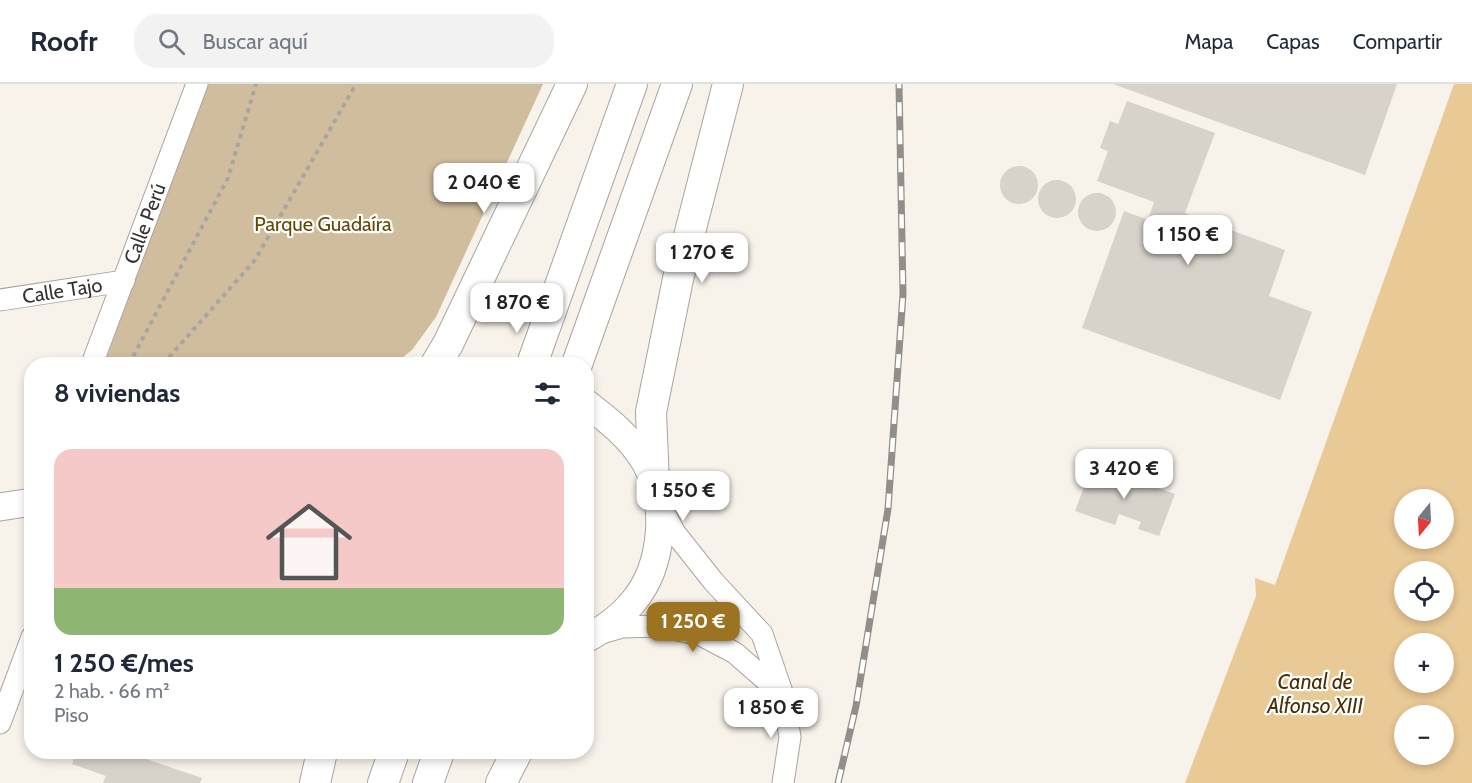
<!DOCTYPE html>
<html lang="es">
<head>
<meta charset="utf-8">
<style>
  :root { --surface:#fff; --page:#f2f2f3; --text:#1f2937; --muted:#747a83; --line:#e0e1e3; --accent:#9c7321 }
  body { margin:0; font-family:Cabin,sans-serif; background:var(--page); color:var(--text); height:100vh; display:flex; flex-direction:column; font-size:22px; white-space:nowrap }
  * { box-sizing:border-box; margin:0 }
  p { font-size:20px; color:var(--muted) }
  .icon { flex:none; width:33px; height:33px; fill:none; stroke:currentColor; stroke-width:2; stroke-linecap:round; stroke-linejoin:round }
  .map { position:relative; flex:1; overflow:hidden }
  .side { position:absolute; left:24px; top:273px; width:570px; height:402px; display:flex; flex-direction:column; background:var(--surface); border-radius:24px; box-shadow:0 3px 9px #0003 }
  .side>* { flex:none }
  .needle { width:39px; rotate:198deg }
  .tools { position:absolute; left:1394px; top:405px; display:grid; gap:12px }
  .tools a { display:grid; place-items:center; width:60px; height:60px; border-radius:50%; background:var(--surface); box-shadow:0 3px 9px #0003; font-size:30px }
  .price { position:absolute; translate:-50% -51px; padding:0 14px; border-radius:12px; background:#fff; color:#222; font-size:20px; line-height:39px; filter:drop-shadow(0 2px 3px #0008) }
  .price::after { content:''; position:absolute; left:50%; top:36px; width:18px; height:14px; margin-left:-9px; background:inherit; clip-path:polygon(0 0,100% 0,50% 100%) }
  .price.on { background:var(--accent); color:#fff }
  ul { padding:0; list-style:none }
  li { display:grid; align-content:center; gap:12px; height:318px; padding:0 30px }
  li+li { border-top:2px solid var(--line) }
  li span { display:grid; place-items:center; height:186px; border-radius:18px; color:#555 }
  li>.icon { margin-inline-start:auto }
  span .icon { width:108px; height:108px; fill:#fffc; stroke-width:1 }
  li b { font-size:26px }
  h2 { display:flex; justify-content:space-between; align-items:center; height:72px; padding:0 30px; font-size:26px }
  header { display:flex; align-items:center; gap:36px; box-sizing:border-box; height:84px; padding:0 30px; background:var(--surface); border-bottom:2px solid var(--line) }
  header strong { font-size:28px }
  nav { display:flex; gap:33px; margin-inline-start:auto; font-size:21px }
  .search { width:420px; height:54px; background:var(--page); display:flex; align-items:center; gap:15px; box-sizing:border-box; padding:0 21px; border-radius:24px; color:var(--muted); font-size:22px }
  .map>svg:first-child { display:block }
  .green { fill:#d0bd9e }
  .water { fill:#e9c995; fill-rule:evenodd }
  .building { fill:#d7d2ca }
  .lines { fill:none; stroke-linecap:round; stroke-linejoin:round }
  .minor-casing { stroke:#a9a59d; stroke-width:23 }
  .tertiary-casing { stroke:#a9a59d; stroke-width:29 }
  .secondary-casing { stroke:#a9a59d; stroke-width:32 }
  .path { stroke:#a9a59f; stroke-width:4; stroke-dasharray:4.5 4.5; stroke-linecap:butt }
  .minor { stroke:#fff; stroke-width:21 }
  .tertiary { stroke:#fff; stroke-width:27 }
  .secondary { stroke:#fff; stroke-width:30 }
  .rail-casing { stroke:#928f89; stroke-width:7 }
  .rail { stroke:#fff; stroke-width:4.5; stroke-dasharray:14; stroke-linecap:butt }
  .labels { text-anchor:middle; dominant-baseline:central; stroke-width:4.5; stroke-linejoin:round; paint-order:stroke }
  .street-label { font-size:20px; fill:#34322f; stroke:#fff }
  .park-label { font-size:20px; fill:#664805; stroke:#fff }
  .water-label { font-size:21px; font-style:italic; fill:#463004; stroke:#fff }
</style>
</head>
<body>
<header>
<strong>Roofr</strong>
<div class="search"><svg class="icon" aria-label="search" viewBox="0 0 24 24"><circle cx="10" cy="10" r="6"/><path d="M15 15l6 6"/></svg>Buscar aquí</div>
<nav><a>Mapa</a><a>Capas</a><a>Compartir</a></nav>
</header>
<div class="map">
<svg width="1472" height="699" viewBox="0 0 1472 699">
  <rect width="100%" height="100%" fill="#f7f2ea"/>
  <path class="green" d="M208 0H543L436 233 412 266 394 280H104Z"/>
  <path class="water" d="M1454 0H1472V699H1185L1256 512 1255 494 1275 501ZM1404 416H1443V454H1404ZM1404 488H1443V526H1404ZM1404 560H1443V598H1404ZM1404 632H1443V670H1404Z"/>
  <path class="building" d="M1113 0H1397L1365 91Z
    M1127 17 1215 49 1185 129 1285 166 1269 212 1312 228 1280 316 1082 244 1124 127 1148 136 1154 118 1097 97 1108 67 1100 64 1110 37 1118 40Z
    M1000 101a19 19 0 1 1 38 0a19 19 0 1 1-38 0Z
    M1038 115a19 19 0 1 1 38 0a19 19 0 1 1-38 0Z
    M1078 128a19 19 0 1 1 38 0a19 19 0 1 1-38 0Z
    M1092 381 1175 410 1159 452 1138 445 1141 438 1119 430 1115 441 1075 427Z
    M76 668H148L146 675 202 694 200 699H103L106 692 72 680Z"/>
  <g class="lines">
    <g class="minor-casing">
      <g id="minor">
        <path id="s1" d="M0 216 124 197"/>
        <path id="s2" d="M92 280 197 0"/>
        <path d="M660 421 675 449 713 497 762 550 783 611 790 653 783 699"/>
        <path d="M602 549 622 543 658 542 701 551 735 569 783 611"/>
        <path d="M0 639 32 553"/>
      </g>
    </g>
    <g class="tertiary-casing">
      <path id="tertiary" d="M586 319C608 336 630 353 645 378 668 419 664 481 633 518 621 533 604 545 586 555
        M0 423 32 418"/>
    </g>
    <g class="secondary-casing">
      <path id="secondary" d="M436 280 448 260 572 0
        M532 280 632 0
        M577 280 677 0
        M654 399 651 328 678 195 728 0
        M315 699 322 668
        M383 699 394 668
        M428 699 439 668
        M501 699 517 668"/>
    </g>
    <path class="path" d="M129 280 228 94 256 0
      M163 280 255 176 356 0"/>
    <use href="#minor" class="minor"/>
    <use href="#tertiary" class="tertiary"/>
    <use href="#secondary" class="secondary"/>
    <g class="rail-casing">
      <path id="rail" d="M838 699 856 622 888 425 903 210 899 0"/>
    </g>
    <use href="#rail" class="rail"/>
  </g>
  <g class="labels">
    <g class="street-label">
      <text stroke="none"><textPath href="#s2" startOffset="150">Calle Perú</textPath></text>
      <text stroke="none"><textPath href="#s1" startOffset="63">Calle Tajo</textPath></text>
    </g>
    <g class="park-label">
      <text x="323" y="140">Parque Guadaíra</text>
    </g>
    <g class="water-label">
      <text x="1315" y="597">Canal de<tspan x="1315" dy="24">Alfonso XIII</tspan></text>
    </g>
  </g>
</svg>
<div class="tools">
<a><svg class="needle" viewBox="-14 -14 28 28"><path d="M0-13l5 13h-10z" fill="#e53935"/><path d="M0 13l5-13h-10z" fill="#747a83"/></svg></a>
<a><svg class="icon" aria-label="locate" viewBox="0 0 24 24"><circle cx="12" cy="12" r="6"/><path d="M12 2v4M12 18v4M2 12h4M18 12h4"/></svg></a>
<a>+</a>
<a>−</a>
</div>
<b class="price" style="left:484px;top:130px">2 040 €</b>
<b class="price" style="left:1188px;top:182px">1 150 €</b>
<b class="price" style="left:702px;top:200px">1 270 €</b>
<b class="price" style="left:517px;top:250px">1 870 €</b>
<b class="price" style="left:1124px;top:416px">3 420 €</b>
<b class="price" style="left:683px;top:438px">1 550 €</b>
<b class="price on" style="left:693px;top:569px">1 250 €</b>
<b class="price" style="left:771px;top:655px">1 850 €</b>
<section class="side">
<h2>8 viviendas<svg class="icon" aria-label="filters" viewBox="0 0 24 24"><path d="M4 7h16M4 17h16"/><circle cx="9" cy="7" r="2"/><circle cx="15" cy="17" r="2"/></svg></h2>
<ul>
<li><span style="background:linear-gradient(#f6c9c9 75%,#8fb573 0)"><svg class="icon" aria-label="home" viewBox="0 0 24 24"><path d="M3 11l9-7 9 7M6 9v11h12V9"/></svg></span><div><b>1 250 €/mes</b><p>2 hab. · 66 m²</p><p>Piso</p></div></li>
</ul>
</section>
</div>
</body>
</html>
